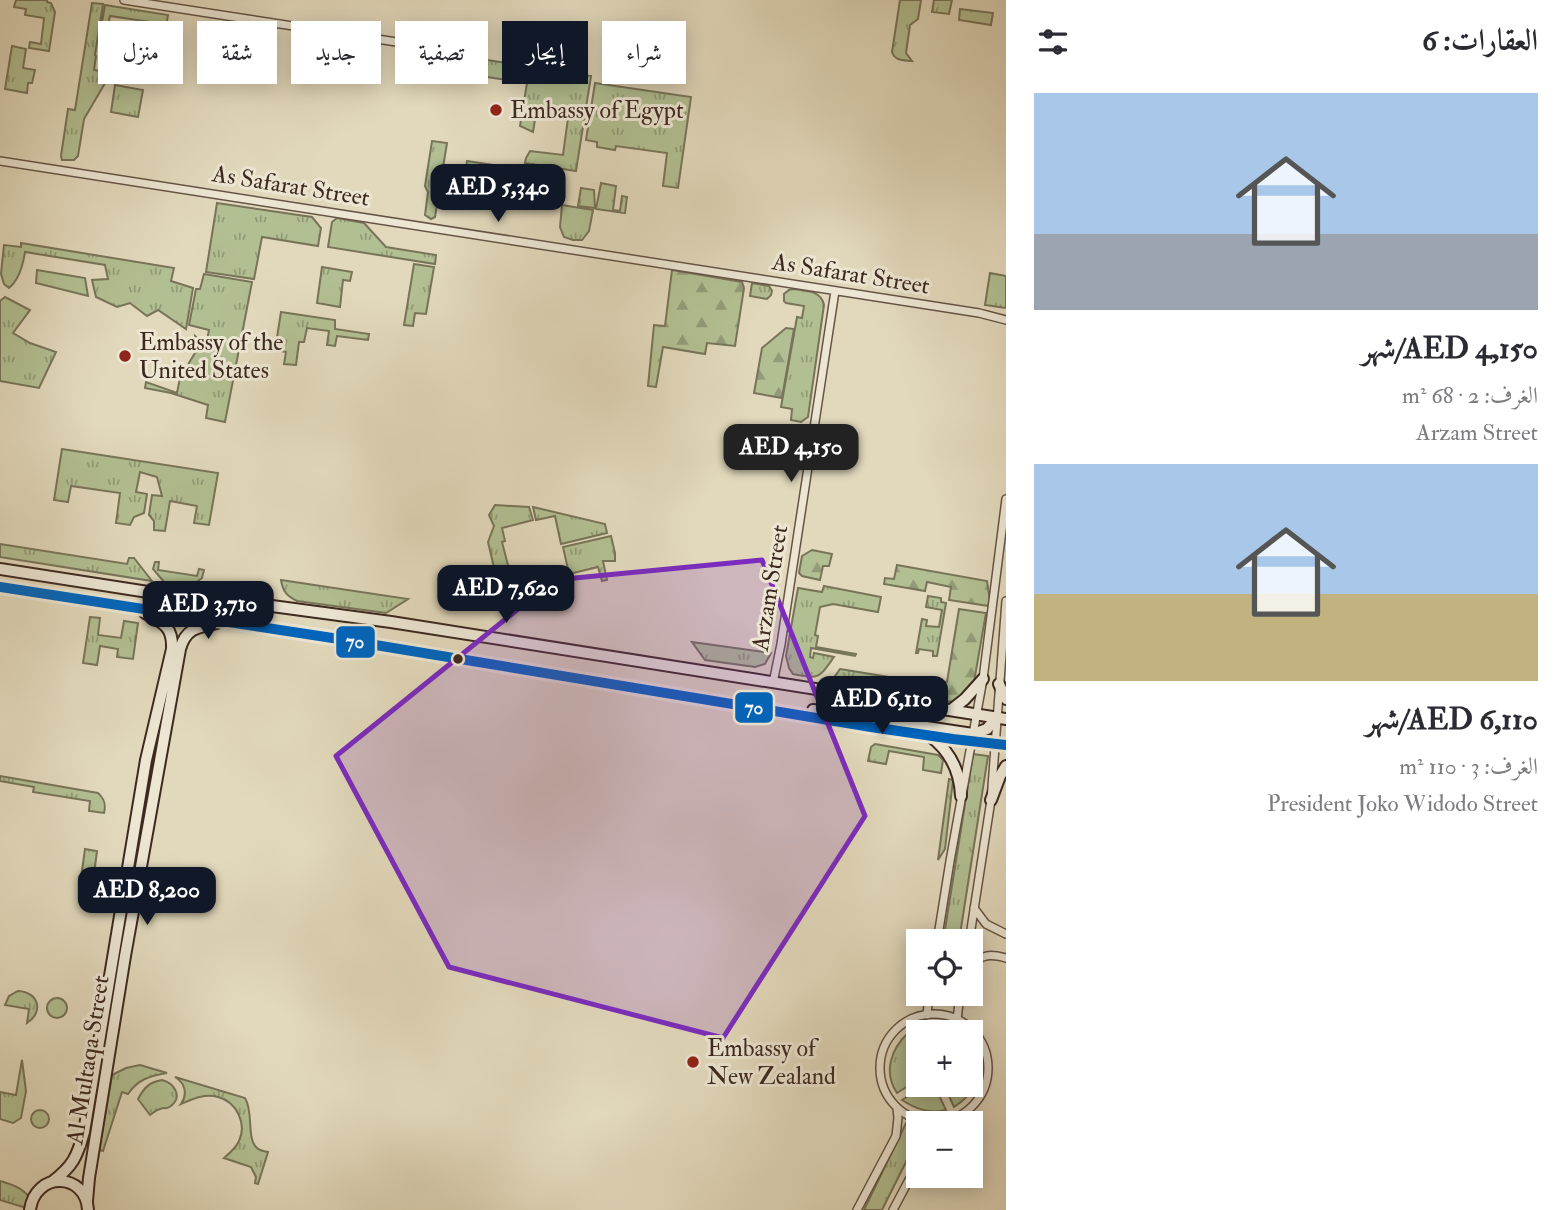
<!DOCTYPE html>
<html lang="ar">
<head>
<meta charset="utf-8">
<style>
  :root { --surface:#fff; --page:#f7f7f7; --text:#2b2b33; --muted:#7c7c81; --accent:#111827 }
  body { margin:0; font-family:"IM FELL Double Pica",Amiri,serif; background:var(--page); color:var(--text); direction:rtl; height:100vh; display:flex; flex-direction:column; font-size:26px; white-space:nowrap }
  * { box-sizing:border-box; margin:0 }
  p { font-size:23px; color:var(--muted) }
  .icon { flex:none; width:38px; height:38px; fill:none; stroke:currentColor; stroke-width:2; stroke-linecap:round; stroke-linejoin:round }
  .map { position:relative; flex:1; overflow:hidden; direction:ltr }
  .panel { display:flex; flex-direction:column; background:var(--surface); width:560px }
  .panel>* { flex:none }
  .hud { position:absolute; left:21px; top:21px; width:665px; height:63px; direction:rtl; display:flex; gap:14px }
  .fabs { position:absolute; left:906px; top:929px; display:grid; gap:14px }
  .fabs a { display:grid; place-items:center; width:77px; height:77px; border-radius:0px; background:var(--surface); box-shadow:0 4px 18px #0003; font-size:35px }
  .price { position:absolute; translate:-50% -60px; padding:0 16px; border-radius:14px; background:var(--accent); color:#fff; font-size:23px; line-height:46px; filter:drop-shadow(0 2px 4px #0008) }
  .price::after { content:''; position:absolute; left:50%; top:42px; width:21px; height:16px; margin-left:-10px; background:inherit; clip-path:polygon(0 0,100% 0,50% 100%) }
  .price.selected { background:#222; color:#fff }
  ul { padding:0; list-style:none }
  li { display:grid; align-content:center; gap:14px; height:371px; padding:0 28px }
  li span { display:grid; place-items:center; height:217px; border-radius:0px; color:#555 }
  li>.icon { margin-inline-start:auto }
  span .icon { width:126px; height:126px; fill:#fffc; stroke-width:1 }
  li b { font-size:30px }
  h2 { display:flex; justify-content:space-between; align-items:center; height:84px; padding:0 28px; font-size:30px }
  .pill { padding:0 24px; border-radius:0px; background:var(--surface); box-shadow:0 4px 18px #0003; font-size:24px; line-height:63px }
  .pill.selected { background:var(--accent); color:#fff }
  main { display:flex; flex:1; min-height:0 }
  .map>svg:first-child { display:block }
  .grass { fill:url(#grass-tufts); stroke:#787459; stroke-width:2 }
  .forest { fill:url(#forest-firs); stroke:#787459; stroke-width:2 }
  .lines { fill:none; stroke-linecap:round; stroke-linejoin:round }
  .street-casing { stroke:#665547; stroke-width:10 }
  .secondary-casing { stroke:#3d2920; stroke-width:14 }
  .street { stroke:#ece6d3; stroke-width:7 }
  .secondary { stroke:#ece6d3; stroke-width:10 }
  .bus-1-casing { stroke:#ece6d3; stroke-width:16 }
  .bus-1 { stroke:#0065bd; stroke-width:10 }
  .marked { fill:#7b2cbf; fill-opacity:0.2; stroke:#7b2cbf; stroke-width:5; stroke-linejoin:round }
  .poi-dot { fill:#8f2418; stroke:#ece6d3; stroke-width:2.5 }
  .bus-dot { fill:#3d2920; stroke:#ece6d3; stroke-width:2.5 }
  .labels { text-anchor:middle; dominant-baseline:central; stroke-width:6; stroke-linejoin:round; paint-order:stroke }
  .poi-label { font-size:24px; fill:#3d2920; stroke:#ece6d3; text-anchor:start }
  .street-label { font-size:24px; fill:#3d2920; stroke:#ece6d3 }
  .line-badge { stroke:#ece6d3; stroke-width:2.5 }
  .badge-label { font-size:19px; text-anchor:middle; font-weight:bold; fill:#fff }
</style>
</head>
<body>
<main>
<section class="panel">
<h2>العقارات: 6<svg class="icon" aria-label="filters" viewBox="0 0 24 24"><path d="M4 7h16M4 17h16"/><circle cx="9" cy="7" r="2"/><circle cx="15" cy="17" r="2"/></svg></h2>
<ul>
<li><span style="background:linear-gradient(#a9c7e8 65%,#9aa5b1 0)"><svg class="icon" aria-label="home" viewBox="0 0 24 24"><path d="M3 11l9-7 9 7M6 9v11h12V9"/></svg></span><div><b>AED 4,150/شهر</b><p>الغرف: 2 · 68 m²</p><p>Arzam Street</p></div></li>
<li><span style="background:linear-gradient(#a9c7e8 60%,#c2b280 0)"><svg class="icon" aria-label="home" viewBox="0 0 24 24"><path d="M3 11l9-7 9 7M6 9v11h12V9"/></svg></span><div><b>AED 6,110/شهر</b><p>الغرف: 3 · 110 m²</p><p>President Joko Widodo Street</p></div></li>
</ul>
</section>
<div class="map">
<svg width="1006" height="1210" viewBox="0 0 1006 1210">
  <defs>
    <pattern id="grass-tufts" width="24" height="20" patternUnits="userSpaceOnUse" patternTransform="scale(1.75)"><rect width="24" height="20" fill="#b2bf92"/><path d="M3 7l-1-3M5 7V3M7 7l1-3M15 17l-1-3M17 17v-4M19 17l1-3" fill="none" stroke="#929b77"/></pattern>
    <pattern id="forest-firs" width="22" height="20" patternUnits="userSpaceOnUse" patternTransform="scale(1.75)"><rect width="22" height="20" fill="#b2bf92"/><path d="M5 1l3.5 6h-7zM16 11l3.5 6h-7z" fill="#929b77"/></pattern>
  </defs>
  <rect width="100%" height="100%" fill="#e2d9bc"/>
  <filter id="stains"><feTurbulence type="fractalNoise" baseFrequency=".00286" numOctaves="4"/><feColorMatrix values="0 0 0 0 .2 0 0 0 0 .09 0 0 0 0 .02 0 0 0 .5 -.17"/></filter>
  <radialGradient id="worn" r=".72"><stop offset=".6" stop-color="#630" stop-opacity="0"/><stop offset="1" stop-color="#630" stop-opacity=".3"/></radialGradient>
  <path class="grass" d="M16 0H47V2L51 3 55 12 49 51 29 48 30 42 41 44 44 18 25 15 26 9 14 7Z
    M900 0H921L918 19 910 25 906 53 912 61C903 60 895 61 892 52Z
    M934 0H952L949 14 932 12Z
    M92 3 103 4 95 55 96 56 94 70 111 73 84 119 78 156 74 160H62L61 156 68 109 75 110Z
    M105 5 168 15 162 51 149 40 151 22 110 16 106 35 100 34Z
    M960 9 993 13 991 25 959 20Z
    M12 46 26 49 23 68 35 70 32 83H28L27 93 5 89Z
    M461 56 591 76 576 171 525 163 526 158 530 151 563 155 568 118 536 113 533 132 520 126 527 83 481 76Z
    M595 83 691 97 678 188 663 186 667 153 616 146 615 150 597 147V142L586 140Z
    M115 85 143 90 138 117 111 112Z
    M432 141 447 143 435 217 431 219 425 215 428 192 425 186Z
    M467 161 507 167 506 175 475 170 472 186 464 185Z
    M601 183 616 186 613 210 620 211 622 196 627 197 625 213 596 209Z
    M581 188 594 190 595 208 578 206Z
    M217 203 312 217 321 228 318 246 262 237 254 279 206 272Z
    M562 205 593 210 589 231 582 240H573L564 237 560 227Z
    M337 218 364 223 386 247 436 255 435 264 328 247 332 222Z
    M21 243 174 268 171 281 193 288 186 329 158 310 147 316 130 303 117 307 96 297 92 280 108 279 105 265 25 252C23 265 19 280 9 288L4 284 1 274 4 245 21 247Z
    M414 264 434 267 426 314 415 313 413 326 404 325Z
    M322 267 352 272 350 281 343 280 340 307 317 303Z
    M37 270 85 278 88 296 36 283Z
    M990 273 1006 276V308L985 305Z
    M204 274 252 282 225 422 206 418 208 405 171 393 145 388 146 382 177 393 180 378 185 379 189 363 198 348 193 346 196 342 195 336 206 345 209 330 189 325 196 289H200Z
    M752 283 769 286 772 291 771 295 767 299 750 296Z
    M793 289C806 291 821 290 824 305L808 417 801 422 791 420 792 409 781 407 797 317 802 318 804 306 786 303 784 301V294L789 290Z
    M5 297 30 310 13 333 30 343 56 352 39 388 0 381V301Z
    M281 312 335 320V329L369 334 368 340 337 336 335 346 327 345 329 331 307 328 304 342H299L296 365 284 364 286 352 275 350Z
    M62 449 218 473 209 525 194 523 197 506 170 501 165 531 154 530V521L149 515 152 495 162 496 157 477 140 472 136 492 147 494 144 513 134 517 130 525 116 523 120 493 71 486 68 502 54 500Z
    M495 505 529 507 533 520 502 528 505 541 502 542 510 573 496 576 488 542 494 526 489 515Z
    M533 507 605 524 607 533 561 544 555 516 536 520Z
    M611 536 615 553V561H603L607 580 602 581 598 567 569 574 563 547Z
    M0 544 127 564 129 558H134L152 581 0 557Z
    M155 562H159L158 570 197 576 199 569 204 570 202 578 190 587 165 583 153 569Z
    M542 578 548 605 503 599 499 581 510 579 512 585Z
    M281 580 408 599 386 613 297 601C287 596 283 592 281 580Z
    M824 586 881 597 878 612 833 604 820 607 815 635 818 636 816 647 856 654 855 656 811 648 810 657 813 658 814 653 834 657C818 679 820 679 793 674L789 668 786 656 798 588 822 592Z
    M928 596 941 598V602L946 603 937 656H933V651L919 649 918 653H916L922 619 927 620 926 626 939 627 942 610 926 607Z
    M90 617 100 618 98 635 121 638 124 621 138 623 133 659 117 657 118 649 100 646 97 665 83 663Z
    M692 642 771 653 765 664 755 667 705 660Z
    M840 669 913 681 921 695 833 679Z
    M875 744 938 755 943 760 941 773 923 770 924 757 889 751 886 764 868 761 871 747Z
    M973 754 988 756 959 941 943 942Z
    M0 776 98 793C105 799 106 805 104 813L89 811 90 801 33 792 34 787 0 781Z
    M949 779 953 780 945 849 938 860Z
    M85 849 97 851 94 874 91 878H81Z
    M18 991C39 992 44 1012 27 1023L29 1009 5 1005 9 996Z
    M47 1008a10 10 0 1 1 20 0a10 10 0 1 1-20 0Z
    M933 1026 948 1028 956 1032H919V1035L916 1030Z
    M908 1033 919 1056V1079L897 1093C883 1072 891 1049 908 1033Z
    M976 1055C979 1078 975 1094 954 1107L944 1085H971V1057Z
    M22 1060 26 1091 21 1118 13 1123 0 1119V1092L16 1095Z
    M140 1065 167 1073C150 1076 138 1079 128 1094L122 1092 103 1151 99 1150 112 1075 126 1068Z
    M175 1077 245 1098C254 1112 246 1139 257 1148 260 1151 264 1151 268 1152L258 1184 255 1183 256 1177 251 1167 224 1158C230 1153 236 1148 239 1141 247 1124 237 1102 218 1097 205 1093 193 1099 181 1104 188 1094 185 1083 175 1077Z
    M162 1080C174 1083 183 1096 171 1106 164 1111 167 1106 160 1109 156 1110 153 1113 150 1115L138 1099C144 1088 149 1082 162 1080Z
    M926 1085H934L946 1110C929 1114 916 1109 902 1100Z
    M31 1119a9 9 0 1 1 18 0a9 9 0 1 1-18 0Z
    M907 1121 919 1125V1136L882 1210H864Z
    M0 1181C11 1184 23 1188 30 1198L28 1205 23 1207 0 1200Z"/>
  <path class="forest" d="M672 270 742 282 744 288 735 346 707 343 705 354 663 347 656 387 648 386 654 325 665 326Z
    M786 328 794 329 782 398 754 393 762 348Z
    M812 550 832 554 829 566H823L820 580 802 576 799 573 802 556Z
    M897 565 987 581 990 601 989 606 949 600 951 587 927 582 925 591 884 584 885 578 894 579Z
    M959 609 986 613 973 688C967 692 960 700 953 701 938 705 930 692 929 680L947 682Z"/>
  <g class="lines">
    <g class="street-casing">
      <path id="street" d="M124 0 403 43
        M0 161 979 313 1006 320
        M773 683 781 644 835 291
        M974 908 986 924 1006 934
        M937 942 950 861 983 679 1006 499
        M969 942 991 800 1006 601
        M971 965C982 954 991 954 1006 958
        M880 1068a54 54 0 1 1 108 0a54 54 0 1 1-108 0Z
        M927 1015 929 994
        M957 1020 960 994
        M857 1210 896 1136 898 1118 897 1108
        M893 1210 919 1161"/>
    </g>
    <g class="secondary-casing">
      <path id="secondary" d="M0 569 193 599 272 606 391 622 1006 719
        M0 587 339 639 871 727 953 739 1006 745
        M999 684 1006 699
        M813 710 973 734 987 729 996 718
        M951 710 965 699 983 679
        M930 736C950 751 960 770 961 796
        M991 800 1000 776 1006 766
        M52 1182C73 1166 77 1157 84 1132L146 760 172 649C173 626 163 623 145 613
        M87 1201 89 1178 125 956 180 649C186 628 198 627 217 623
        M30 1210C35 1171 86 1172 88 1210"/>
    </g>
    <use href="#street" class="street"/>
    <use href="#secondary" class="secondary"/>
    <g class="bus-1-casing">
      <path id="bus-1" d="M0 587 339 639 871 727 953 739 1006 745"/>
    </g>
    <use href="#bus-1" class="bus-1"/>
  </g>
  <path class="marked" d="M762 560 865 816 723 1038 449 967 336 756 554 580Z"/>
  <g class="poi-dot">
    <circle cx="496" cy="110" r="7"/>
    <circle cx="125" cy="356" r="7"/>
    <circle cx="693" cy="1062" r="7"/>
  </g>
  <circle class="bus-dot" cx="458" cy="659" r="6"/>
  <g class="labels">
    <g class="poi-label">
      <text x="510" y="110">Embassy of Egypt</text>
      <text x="139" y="342">Embassy of the<tspan x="139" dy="28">United States</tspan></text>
      <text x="707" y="1048">Embassy of<tspan x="707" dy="28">New Zealand</tspan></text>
    </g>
    <g class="street-label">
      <text transform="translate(291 186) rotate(9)">As Safarat Street</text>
      <text transform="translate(851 274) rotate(9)">As Safarat Street</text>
      <text transform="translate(770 588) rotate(-81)">Arzam Street</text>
      <text transform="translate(88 1060) rotate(-81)">Al Multaqa Street</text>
    </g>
  </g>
  <g class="line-badge">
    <rect x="335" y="625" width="41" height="34" rx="7" fill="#0065bd"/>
    <rect x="734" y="691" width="40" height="33" rx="7" fill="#0065bd"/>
  </g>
  <g class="badge-label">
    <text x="355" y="648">70</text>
    <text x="754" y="714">70</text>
  </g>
  <rect width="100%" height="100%" filter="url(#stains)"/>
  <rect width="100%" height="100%" fill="url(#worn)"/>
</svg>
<div class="fabs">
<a><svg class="icon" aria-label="locate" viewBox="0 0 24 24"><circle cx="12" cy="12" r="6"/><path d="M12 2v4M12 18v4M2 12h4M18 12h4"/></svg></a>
<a>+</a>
<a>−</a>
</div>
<b class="price" style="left:498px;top:224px">AED 5,340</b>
<b class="price selected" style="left:791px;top:484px">AED 4,150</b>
<b class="price" style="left:506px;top:625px">AED 7,620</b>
<b class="price" style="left:208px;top:641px">AED 3,710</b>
<b class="price" style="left:882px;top:736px">AED 6,110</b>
<b class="price" style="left:147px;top:927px">AED 8,200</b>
<div class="hud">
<a class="pill">شراء</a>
<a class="pill selected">إيجار</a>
<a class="pill">تصفية</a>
<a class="pill">جديد</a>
<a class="pill">شقة</a>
<a class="pill">منزل</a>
</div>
</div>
</main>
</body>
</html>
